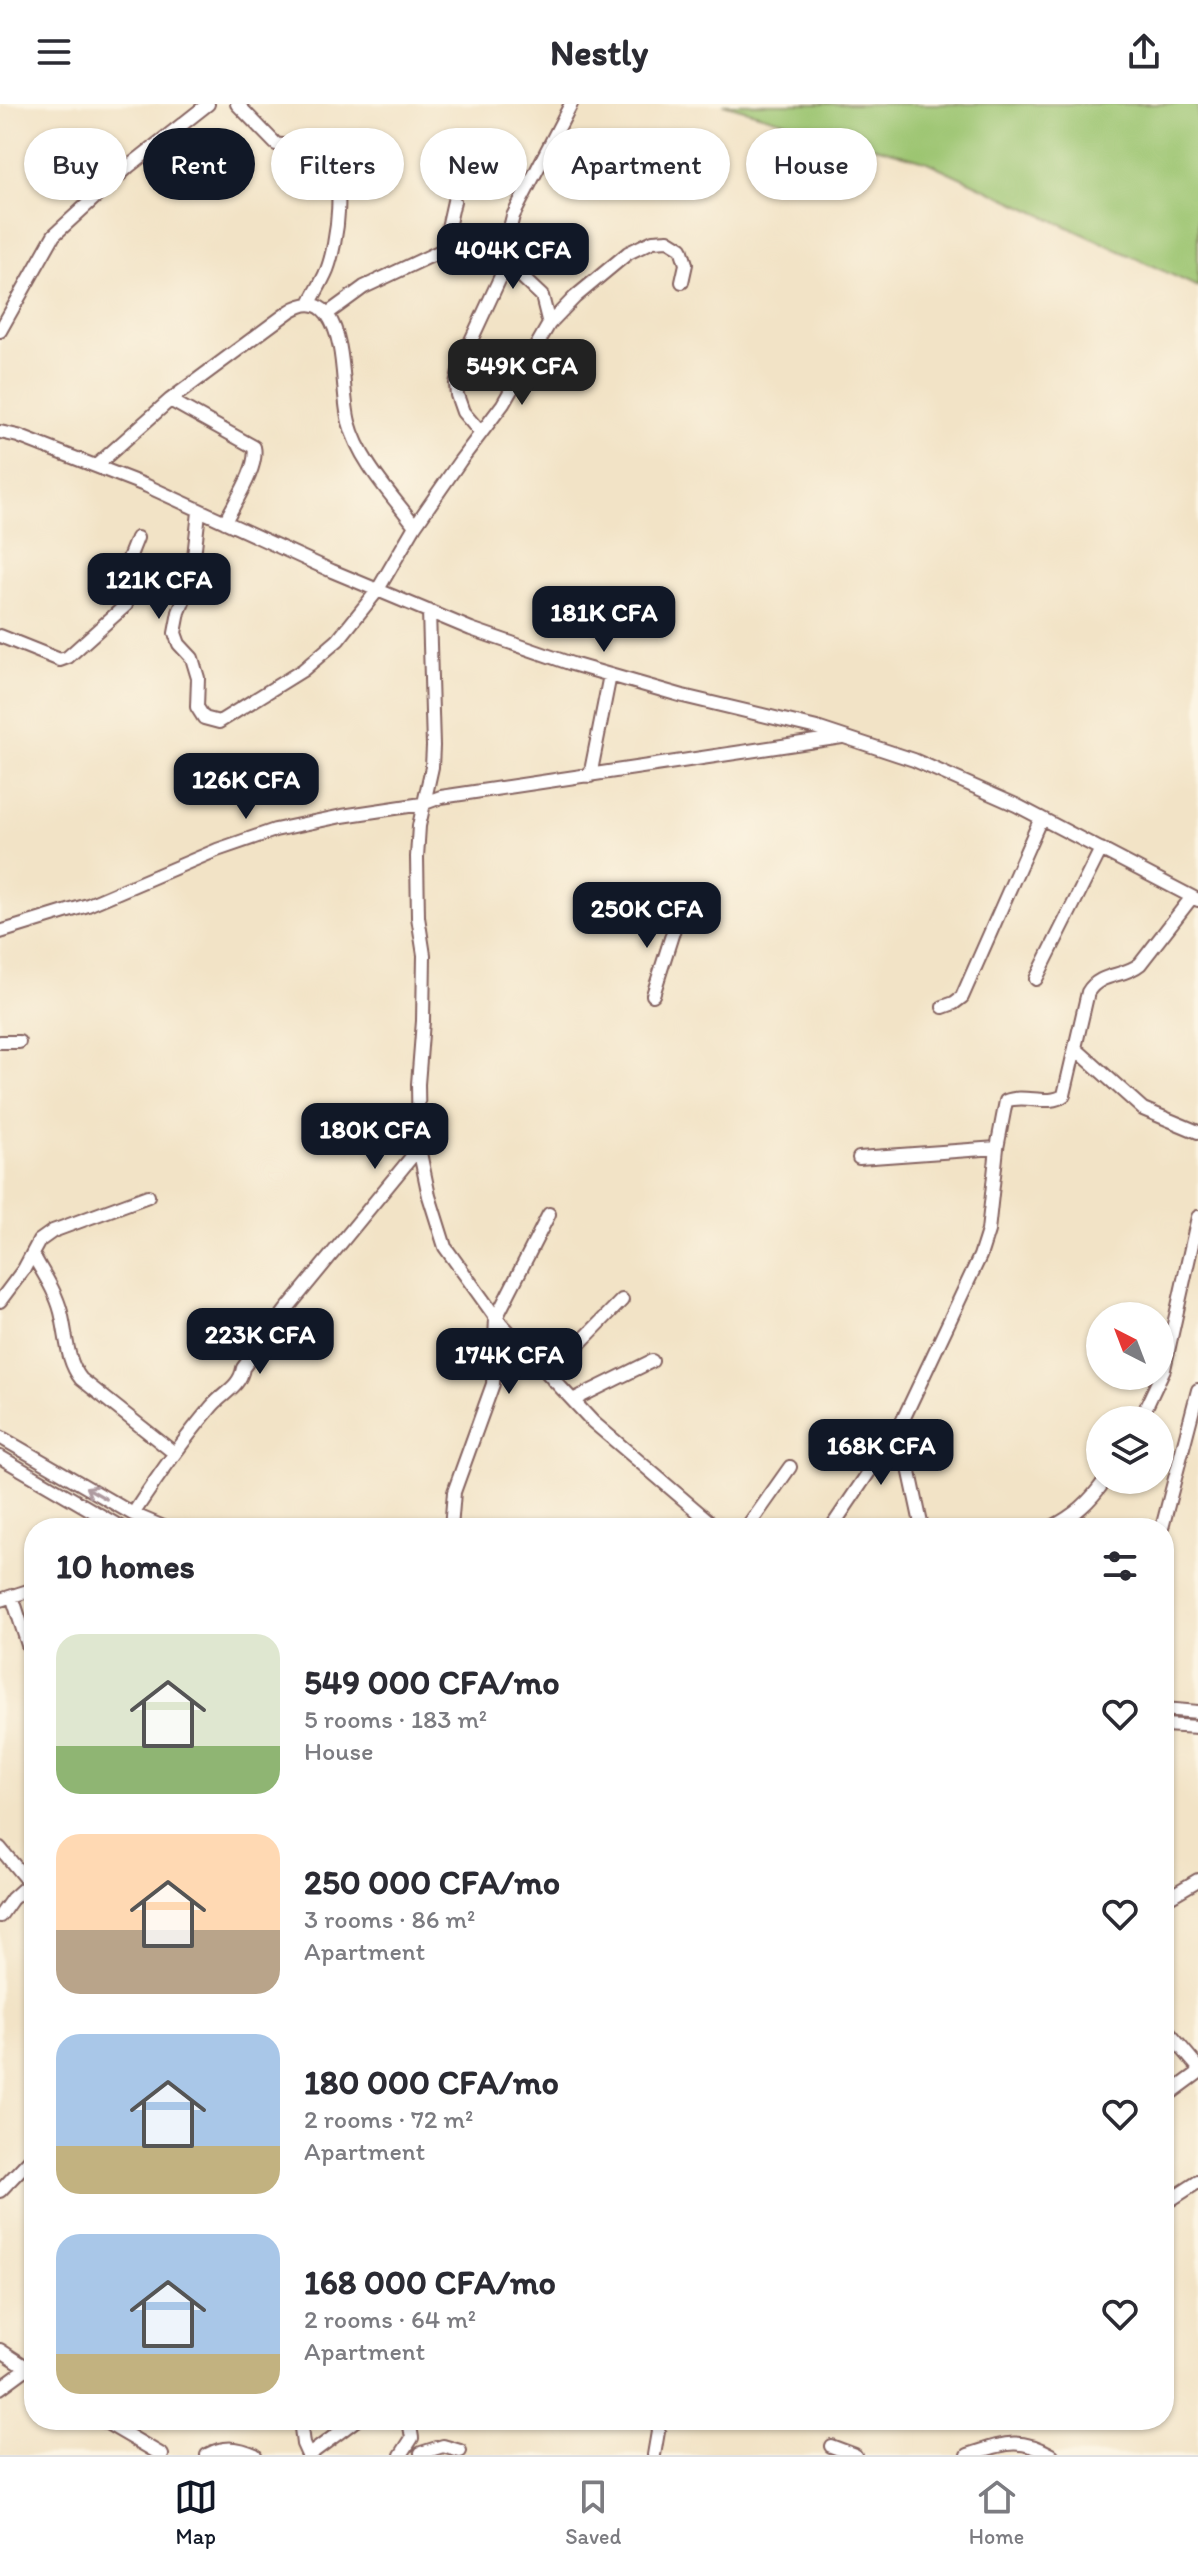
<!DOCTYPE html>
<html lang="en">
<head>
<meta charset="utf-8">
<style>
  :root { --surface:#fff; --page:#f2f2f3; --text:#2b2b33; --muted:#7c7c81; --line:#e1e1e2; --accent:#111827 }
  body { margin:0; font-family:Itim,sans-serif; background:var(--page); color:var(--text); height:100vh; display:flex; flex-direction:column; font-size:30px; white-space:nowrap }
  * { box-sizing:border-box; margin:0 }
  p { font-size:26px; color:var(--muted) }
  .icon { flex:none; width:44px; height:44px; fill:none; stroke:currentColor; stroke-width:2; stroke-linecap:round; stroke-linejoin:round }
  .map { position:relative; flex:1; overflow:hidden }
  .drawer { position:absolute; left:24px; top:1414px; width:1150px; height:912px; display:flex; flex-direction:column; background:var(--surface); border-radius:32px; box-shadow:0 2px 6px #0004 }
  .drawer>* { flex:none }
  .top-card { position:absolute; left:24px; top:24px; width:1150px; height:72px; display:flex; gap:16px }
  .needle { width:52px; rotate:318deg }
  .fabs { position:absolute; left:1086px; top:1198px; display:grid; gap:16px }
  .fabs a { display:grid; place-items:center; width:88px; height:88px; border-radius:50%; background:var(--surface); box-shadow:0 2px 6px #0004; font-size:40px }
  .price { position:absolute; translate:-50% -68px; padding:0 18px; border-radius:16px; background:var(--accent); color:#fff; font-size:26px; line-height:52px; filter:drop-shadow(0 2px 4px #0008) }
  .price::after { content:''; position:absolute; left:50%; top:48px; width:24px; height:18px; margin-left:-12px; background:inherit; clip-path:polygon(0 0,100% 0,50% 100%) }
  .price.on { background:#222; color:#fff }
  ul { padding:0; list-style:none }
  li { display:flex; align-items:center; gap:24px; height:200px; padding:0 32px }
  li span { display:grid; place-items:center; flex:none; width:224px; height:160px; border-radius:24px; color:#555 }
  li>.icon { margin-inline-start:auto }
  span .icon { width:96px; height:96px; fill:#fffc; stroke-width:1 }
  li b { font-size:34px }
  h2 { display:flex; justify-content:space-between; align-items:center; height:96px; padding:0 32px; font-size:34px }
  .tag { padding:0 28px; border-radius:36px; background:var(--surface); box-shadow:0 2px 6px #0004; font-size:28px; line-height:72px }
  .tag.on { background:var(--accent); color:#fff }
  header { display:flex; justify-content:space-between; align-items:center; height:104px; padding:0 32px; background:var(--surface); font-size:36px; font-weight:700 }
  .dock { display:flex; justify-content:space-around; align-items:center; height:112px; border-top:2px solid var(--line); background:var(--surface); font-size:22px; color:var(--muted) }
  .dock a { display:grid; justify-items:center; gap:4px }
  .dock .on { color:var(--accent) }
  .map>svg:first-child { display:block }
  .green { fill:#9cc571; stroke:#73724e; stroke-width:2 }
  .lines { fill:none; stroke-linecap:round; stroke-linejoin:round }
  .minor-casing { stroke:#856461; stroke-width:16 }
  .minor { stroke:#fff; stroke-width:12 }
  .oneway { stroke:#ae9aa0 }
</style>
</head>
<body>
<header><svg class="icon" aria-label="menu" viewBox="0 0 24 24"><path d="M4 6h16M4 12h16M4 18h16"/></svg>Nestly<svg class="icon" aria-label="share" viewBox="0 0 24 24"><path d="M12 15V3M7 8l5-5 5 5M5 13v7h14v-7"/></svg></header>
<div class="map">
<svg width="1198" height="2351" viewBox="0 0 1198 2351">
  <rect width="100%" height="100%" fill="#fcf5e5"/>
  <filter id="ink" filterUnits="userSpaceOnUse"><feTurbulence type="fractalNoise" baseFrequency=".0125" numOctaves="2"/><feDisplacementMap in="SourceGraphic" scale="16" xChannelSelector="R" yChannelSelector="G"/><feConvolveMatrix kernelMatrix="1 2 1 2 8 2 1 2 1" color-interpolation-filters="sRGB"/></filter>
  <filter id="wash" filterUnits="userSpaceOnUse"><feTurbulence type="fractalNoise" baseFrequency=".006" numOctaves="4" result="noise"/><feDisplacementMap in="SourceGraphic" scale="32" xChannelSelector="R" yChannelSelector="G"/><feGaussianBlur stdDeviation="1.8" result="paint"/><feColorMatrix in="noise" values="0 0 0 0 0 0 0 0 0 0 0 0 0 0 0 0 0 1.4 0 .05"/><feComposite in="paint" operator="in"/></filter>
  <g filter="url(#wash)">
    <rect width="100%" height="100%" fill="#f2e3c6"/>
    <path class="green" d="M723 0H1198V183L925 57Z"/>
  </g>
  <g filter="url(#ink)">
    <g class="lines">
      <g class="minor-casing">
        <path id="minor" d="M237 0 276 40C291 44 312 37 324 47 348 68 337 140 327 166 322 178 315 189 310 199
          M507 159 542 192 549 220
          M327 210 364 183 443 146 454 97
          M0 227 54 131 128 63 208 0
          M170 296 254 343C259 363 234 399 225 418
          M0 328 18 332 147 382 332 467 471 525 572 560 683 592 817 624 914 656 1016 701 1198 796
          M481 329 463 308 457 291 456 280 461 258 507 159V135L513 112 571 0
          M97 361 170 296 290 207C303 199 316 196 327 210 347 238 341 286 349 318 359 357 392 391 415 422
          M199 408 191 479 179 508 175 529 179 540 192 554 198 574 197 603 204 614 219 618 303 566 338 536 377 487 415 422 460 357 503 300 549 220 575 193 628 149 653 137 668 136 681 144 686 160 682 178
          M429 507 433 642 432 663 419 722 417 753 418 813 424 851 423 917 418 980 419 1044 429 1092 445 1143 496 1214 593 1318 717 1424
          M0 532 60 556 68 553 126 501C124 489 130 474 125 464L137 434
          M590 672 610 571
          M0 828 88 801 217 746 275 726 342 712 422 700 441 693 842 633
          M1036 875 1101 745
          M653 891 678 812
          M943 903 954 899 962 893 1041 714
          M0 938H19
          M1076 945 1143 1005 1198 1028
          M859 1054 997 1044
          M33 1151C43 1169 56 1188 61 1208 67 1232 66 1256 81 1275L173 1348
          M0 1197 24 1165 39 1137 53 1127 148 1092
          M553 1276 579 1240 622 1196
          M573 1296 652 1257
          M1140 1316 1164 1265 1198 1113
          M900 1322 922 1424
          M0 1333 133 1410 166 1424
          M0 1353 122 1424
          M133 1410C158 1372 182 1337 212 1302 223 1289 240 1283 243 1264L286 1206 419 1044
          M451 1424 454 1388 493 1280 496 1214 549 1110
          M747 1424 790 1363
          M831 1424 900 1322 980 1152 988 1127 997 1044 1006 997C1024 989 1049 1003 1064 991L1088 888C1100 868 1123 874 1140 860L1192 793
          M1050 1424C1074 1412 1090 1398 1105 1376
          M1162 1424 1198 1286
          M12 1492 28 1541 34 1546
          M0 1496 34 1485
          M1164 1605 1198 1608
          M1164 1621 1198 1623
          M0 1744 29 1779
          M1164 1796 1198 1776
          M0 1812 12 1795 34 1775
          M1164 1923 1198 1963
          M1164 1994 1198 1969
          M0 2087 34 2051
          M1164 2100 1198 2078
          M0 2246 34 2268
          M0 2284 34 2259
          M102 2316 162 2351
          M300 2316 303 2340 308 2351
          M831 2342 855 2351
          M421 2349 443 2342 460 2347
          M207 2351C224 2342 238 2343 255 2351
          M309 2351 356 2316
          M401 2351 412 2334 409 2316
          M654 2351 660 2316
          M968 2351C1003 2340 1018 2332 1052 2351"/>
      </g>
      <use href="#minor" class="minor"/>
    </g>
    <defs><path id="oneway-shaft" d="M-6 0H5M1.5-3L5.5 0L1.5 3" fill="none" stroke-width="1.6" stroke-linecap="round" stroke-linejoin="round" transform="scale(2)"/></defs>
    <use class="oneway" href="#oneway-shaft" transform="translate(96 1389) rotate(-150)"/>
  </g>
</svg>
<div class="fabs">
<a><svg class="needle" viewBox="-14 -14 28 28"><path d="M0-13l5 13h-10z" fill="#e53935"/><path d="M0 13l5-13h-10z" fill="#7c7c81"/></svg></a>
<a><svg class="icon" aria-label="layers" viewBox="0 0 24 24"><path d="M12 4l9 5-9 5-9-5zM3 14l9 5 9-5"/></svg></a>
</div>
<b class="price" style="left:513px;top:187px">404K CFA</b>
<b class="price on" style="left:522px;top:303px">549K CFA</b>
<b class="price" style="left:159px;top:517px">121K CFA</b>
<b class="price" style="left:604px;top:550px">181K CFA</b>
<b class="price" style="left:246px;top:717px">126K CFA</b>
<b class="price" style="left:647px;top:846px">250K CFA</b>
<b class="price" style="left:375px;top:1067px">180K CFA</b>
<b class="price" style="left:260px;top:1272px">223K CFA</b>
<b class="price" style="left:509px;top:1292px">174K CFA</b>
<b class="price" style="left:881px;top:1383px">168K CFA</b>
<div class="top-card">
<a class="tag">Buy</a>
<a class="tag on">Rent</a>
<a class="tag">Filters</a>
<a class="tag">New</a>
<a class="tag">Apartment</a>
<a class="tag">House</a>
</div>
<section class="drawer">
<h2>10 homes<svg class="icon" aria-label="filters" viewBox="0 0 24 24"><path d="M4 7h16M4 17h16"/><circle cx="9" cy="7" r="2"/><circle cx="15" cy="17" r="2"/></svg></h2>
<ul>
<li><span style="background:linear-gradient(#dfe7d0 70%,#8fb573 0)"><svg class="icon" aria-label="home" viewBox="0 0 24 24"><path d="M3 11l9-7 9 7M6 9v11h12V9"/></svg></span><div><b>549 000 CFA/mo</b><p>5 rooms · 183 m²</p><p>House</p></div><svg class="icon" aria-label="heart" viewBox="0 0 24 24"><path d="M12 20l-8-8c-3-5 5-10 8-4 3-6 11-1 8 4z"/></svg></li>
<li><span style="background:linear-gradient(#ffd9b3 60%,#b9a48a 0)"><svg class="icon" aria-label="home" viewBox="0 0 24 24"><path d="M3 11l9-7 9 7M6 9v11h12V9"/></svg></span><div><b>250 000 CFA/mo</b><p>3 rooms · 86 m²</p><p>Apartment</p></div><svg class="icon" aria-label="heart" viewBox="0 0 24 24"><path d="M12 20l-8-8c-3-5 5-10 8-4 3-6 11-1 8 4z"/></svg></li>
<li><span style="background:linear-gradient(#a9c7e8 70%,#c2b280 0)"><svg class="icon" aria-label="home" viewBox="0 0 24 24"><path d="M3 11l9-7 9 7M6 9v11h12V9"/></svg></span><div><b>180 000 CFA/mo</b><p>2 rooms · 72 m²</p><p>Apartment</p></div><svg class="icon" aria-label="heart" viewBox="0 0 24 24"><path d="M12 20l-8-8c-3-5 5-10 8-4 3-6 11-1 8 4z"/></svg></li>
<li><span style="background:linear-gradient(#a9c7e8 75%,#c2b280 0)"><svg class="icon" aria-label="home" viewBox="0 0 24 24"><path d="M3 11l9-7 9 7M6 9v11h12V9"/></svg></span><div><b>168 000 CFA/mo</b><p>2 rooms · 64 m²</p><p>Apartment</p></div><svg class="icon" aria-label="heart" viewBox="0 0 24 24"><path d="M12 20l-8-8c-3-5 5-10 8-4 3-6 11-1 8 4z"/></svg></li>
</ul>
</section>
</div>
<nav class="dock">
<a class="on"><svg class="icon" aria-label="map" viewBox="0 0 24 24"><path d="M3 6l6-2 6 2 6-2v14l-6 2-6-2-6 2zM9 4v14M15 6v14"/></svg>Map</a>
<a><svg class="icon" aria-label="saved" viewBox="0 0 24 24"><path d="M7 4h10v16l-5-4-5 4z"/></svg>Saved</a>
<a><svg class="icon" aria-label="home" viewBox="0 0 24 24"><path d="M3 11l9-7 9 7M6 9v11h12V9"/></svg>Home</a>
</nav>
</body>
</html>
